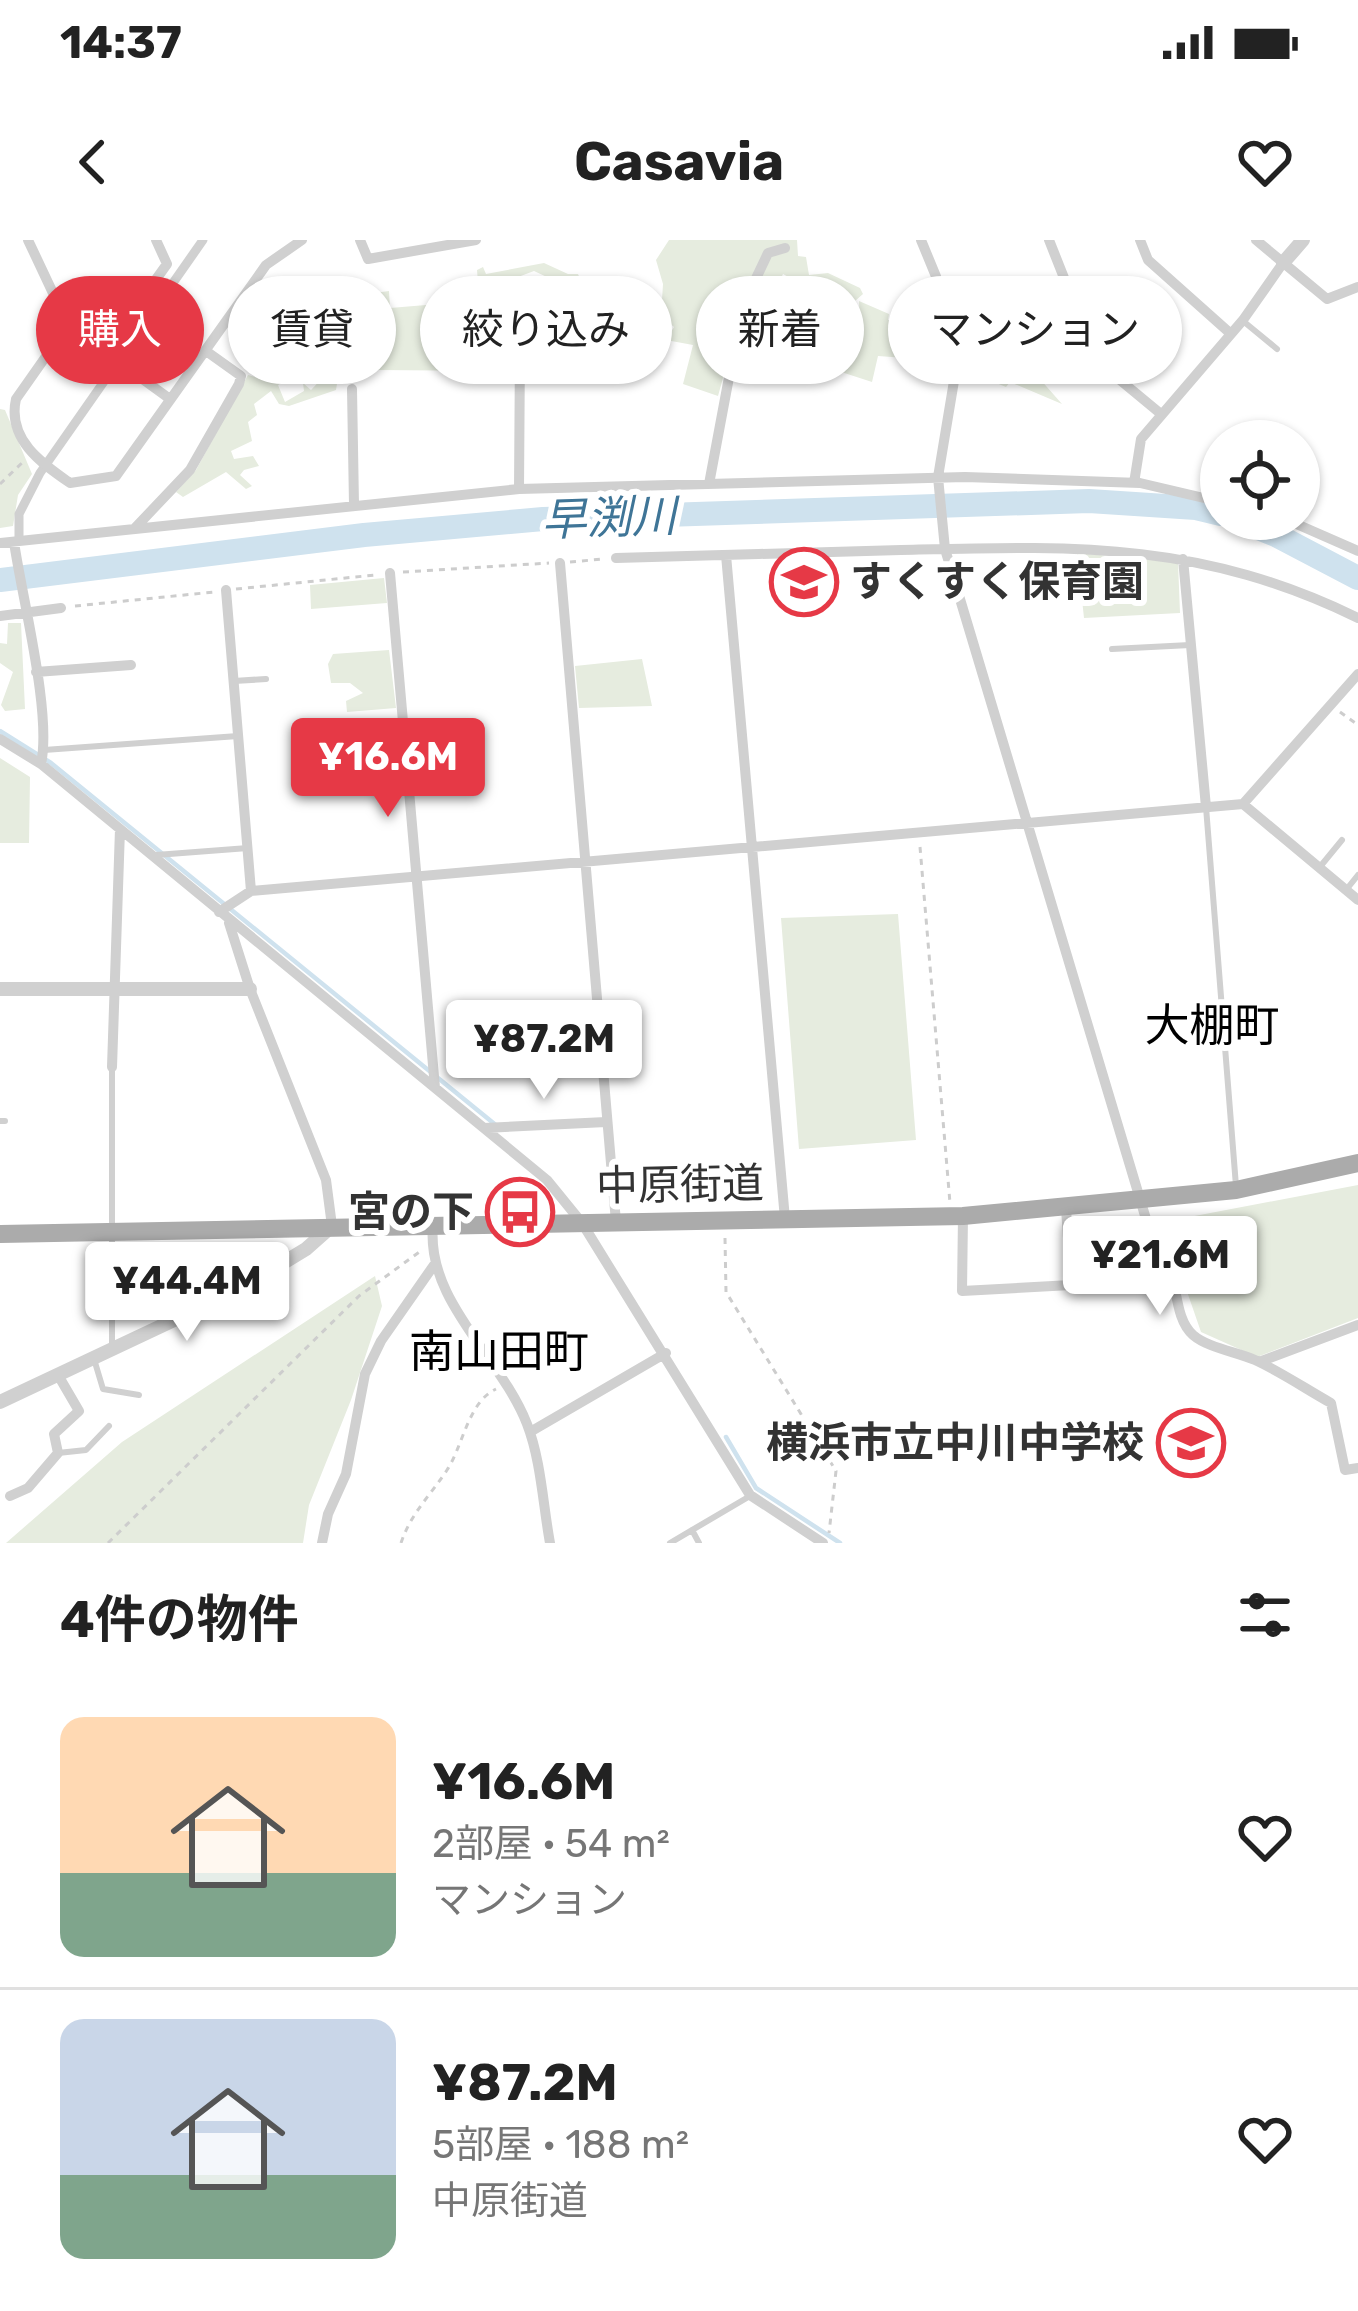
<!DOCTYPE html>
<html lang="ja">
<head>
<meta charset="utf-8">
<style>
  :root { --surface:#fff; --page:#f6f6f6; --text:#222; --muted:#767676; --line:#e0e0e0; --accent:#e63946 }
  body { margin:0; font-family:Rubik,"Noto Sans JP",sans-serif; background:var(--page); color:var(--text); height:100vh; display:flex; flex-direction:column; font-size:45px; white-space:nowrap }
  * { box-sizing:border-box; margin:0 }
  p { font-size:39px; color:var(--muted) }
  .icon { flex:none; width:66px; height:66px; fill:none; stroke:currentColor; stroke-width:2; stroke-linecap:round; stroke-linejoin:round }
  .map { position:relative; height:1303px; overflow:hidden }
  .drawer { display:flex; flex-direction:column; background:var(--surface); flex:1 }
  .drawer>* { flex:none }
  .top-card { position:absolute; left:36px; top:36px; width:1287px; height:108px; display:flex; gap:24px }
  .controls { position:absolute; left:1200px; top:180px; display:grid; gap:24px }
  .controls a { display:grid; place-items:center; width:120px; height:120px; border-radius:50%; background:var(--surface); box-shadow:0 3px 9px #0004; font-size:60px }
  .price { position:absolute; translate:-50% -102px; padding:0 27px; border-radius:12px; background:#fff; color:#222; font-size:39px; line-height:78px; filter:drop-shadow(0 3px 6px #0008) }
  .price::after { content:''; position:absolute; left:50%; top:72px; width:36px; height:27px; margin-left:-18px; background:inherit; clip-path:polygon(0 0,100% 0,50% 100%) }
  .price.active { background:var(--accent); color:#fff }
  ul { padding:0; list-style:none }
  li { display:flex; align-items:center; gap:36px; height:300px; padding:0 60px }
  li+li { border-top:3px solid var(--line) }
  li span { display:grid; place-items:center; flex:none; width:336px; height:240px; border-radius:24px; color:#555 }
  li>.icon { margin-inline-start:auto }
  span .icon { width:144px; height:144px; fill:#fffc; stroke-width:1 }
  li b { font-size:51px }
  h2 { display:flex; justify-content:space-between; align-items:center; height:144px; padding:0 60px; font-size:51px }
  .tag { padding:0 42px; border-radius:54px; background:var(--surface); box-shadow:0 3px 9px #0004; font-size:42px; line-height:108px }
  .tag.active { background:var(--accent); color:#fff }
  .status { display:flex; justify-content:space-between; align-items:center; height:84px; padding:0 60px; background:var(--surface); direction:ltr }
  .status svg { height:33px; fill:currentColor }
  header { display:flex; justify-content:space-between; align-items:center; height:156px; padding:0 60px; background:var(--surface); font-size:54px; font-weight:700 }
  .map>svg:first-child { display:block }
  .green { fill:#e6ecdf }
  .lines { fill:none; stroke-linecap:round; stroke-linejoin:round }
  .stream { stroke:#cfe2ee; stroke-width:4.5 }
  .river { stroke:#cfe2ee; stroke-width:24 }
  .path { stroke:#cdcdcd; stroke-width:3; stroke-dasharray:6 6; stroke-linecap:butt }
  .service { stroke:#d0d0d0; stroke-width:6 }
  .pedestrian { stroke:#d0d0d0; stroke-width:9 }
  .minor { stroke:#d0d0d0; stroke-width:10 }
  .tertiary { stroke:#d0d0d0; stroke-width:14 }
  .primary { stroke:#ababab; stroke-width:18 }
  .labels { text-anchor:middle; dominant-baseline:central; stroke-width:12; stroke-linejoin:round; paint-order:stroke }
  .poi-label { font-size:42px; font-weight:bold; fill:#333; stroke:#fff; text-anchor:end }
  .street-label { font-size:42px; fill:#333; stroke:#fff }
  .water-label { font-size:45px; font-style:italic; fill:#3f7597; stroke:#fff }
  .neighbourhood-label { font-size:45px; fill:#000; stroke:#fff }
</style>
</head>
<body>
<div class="status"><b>14:37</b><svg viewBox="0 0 49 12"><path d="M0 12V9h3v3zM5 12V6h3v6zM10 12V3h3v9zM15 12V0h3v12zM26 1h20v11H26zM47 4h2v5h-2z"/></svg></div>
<header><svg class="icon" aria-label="back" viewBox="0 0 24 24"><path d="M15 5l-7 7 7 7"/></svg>Casavia<svg class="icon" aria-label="heart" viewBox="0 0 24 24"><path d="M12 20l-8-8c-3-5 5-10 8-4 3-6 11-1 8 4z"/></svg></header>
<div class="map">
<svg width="1358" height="1303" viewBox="0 0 1358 1303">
  <rect width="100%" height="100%" fill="#fff"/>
  <path class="green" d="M669 0H797L798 16 806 17 809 35 828 33 860 48 863 54 855 61 857 82 839 79 837 90 829 86 836 66 799 53 796 56 788 53 794 40 783 34 776 49 780 53 773 73 792 78 791 85 808 90 813 86 809 97 833 100V106L853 111 860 86 859 61 889 74 888 80 904 83 914 64 927 70 937 62 940 76H925L923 99 942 101 946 121 878 116 872 142 786 114 782 125 731 109 718 156 683 144 693 105 666 100 674 87 661 76 663 44 656 20Z
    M544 23 568 34H578L587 56 572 74 562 44 534 31 507 41 509 51 494 54 478 42 477 30 483 27 486 34Z
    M530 39 536 41 525 55 534 68 550 54 542 42 556 52 560 81 528 84 525 90 509 87 492 74 456 71 453 61C476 56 493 61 516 57V44Z
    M389 51 390 68 450 63V78L437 81 430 103 443 108 440 120 499 127V131L376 130V105L344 102 340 111H333L319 93 345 74 373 73 374 53Z
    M1009 104 1062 164 1010 142 1006 147 957 127 956 118Z
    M341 118 336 150 289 166 279 164 271 151 254 164 257 175 248 182 252 201 231 211 234 219 253 216 259 226 244 230 240 235 252 246 246 249 226 232 183 257 176 252 196 230 248 135 262 139 273 127 286 140 278 145 285 162 304 151 303 143 311 150 329 131 327 119Z
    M0 169 5 170 32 234 18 255 13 286 0 288Z
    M1077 313 1178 322 1180 373 1084 378Z
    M384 338 387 363 311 369 310 345Z
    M8 383H21L25 469 5 471 1 465 13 432 0 423V403L7 404Z
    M389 410 396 468 347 472 346 461 363 453 350 443H331L328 424 333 414Z
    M642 419 652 466 579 468 575 426Z
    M0 518 30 537 29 603H0Z
    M898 674 916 900 799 909 781 678Z
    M1358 945V1078L1257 1117 1201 1092 1163 982Z
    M375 1036 382 1066 351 1160 309 1265 303 1303H6L122 1202Z"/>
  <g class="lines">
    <path class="stream" d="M0 491 51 523 497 886
      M726 1197 756 1248 840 1303"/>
    <path class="river" d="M1236 279 1276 295 1358 338
      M0 340 364 295 543 279 1089 261 1196 268 1221 274"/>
    <path class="path" d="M962 113 993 103
      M0 244 25 220
      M570 322 603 319
      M403 332 549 323
      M236 349 375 335
      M75 366 214 352
      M1340 472 1358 485
      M920 607 950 963
      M725 998 726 1052 836 1231 829 1293
      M108 1303 359 1056 422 1010
      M401 1303C411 1273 430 1256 447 1230 463 1206 468 1162 496 1149"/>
    <path class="service" d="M1243 81 1277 109
      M1112 409 1190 405
      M234 441 266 439
      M44 510 238 496
      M1206 567 1236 946
      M156 615 248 608
      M1319 628 1342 600
      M1346 650 1358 635
      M0 881H5
      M112 1106V827
      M94 1119 103 1149 139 1155
      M58 1213 86 1210 109 1186
      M692 1290 699 1303
      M670 1303 750 1256"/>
    <path class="pedestrian" d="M19 301V274L40 233 203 0"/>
    <path class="minor" d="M28 0 68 85 170 159
      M360 0 368 19 476 0
      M921 0 942 51 955 135 938 237 945 309 1152 999C1182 1023 1169 1074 1193 1095 1208 1108 1237 1112 1255 1120 1281 1132 1306 1149 1331 1163L1345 1230 1358 1228
      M1049 0 1097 121 1161 174
      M1140 0 1148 20 1231 94
      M1256 0 1327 59 1358 47
      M68 85 16 159C7 199 41 223 70 243L116 236 266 25 302 0
      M1006 99 1078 76
      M104 112 167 24 156 0
      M352 149 354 265
      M1134 243 1141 199 1243 80 1283 23
      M709 244 742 68 768 13 785 8
      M519 249 520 105 559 106
      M1285 279 1358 311
      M135 288 190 230 239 144 241 136 206 111
      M14 302C22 358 52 473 41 524
      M0 303 519 249 965 237 1140 243 1221 262
      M726 315 785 979
      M616 318C711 315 806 313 901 310 1072 306 1198 300 1358 378
      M1183 319 1206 567
      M560 323 616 982
      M390 333 435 848
      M226 350 251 651
      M0 376 61 368
      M36 432 131 425
      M0 499 41 524 547 940 582 983 750 1255 823 1303
      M1243 564 1358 660
      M219 672 251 651 1243 564 1358 434
      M229 683 250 749 326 940 332 986
      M112 827 120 589
      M484 888 606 882
      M1066 968 1071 1045
      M963 976 962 1051 1071 1045 1172 1030
      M433 986C426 1061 501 1117 527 1184 541 1220 543 1265 550 1303
      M1259 1122 1358 1085
      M530 1192 666 1113
      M10 1256 28 1248 58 1213 54 1194 79 1171 58 1135
      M322 1303 328 1274 346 1234 365 1134 381 1101 434 1025"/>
    <path class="tertiary" d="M1283 23 1303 0
      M0 749H250
      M0 1162 242 1048 306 1009 332 986"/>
    <path class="primary" d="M0 994 963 976 1236 950 1358 923"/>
  </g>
  <defs>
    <g id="school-ring" transform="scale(3.45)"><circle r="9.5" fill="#fff" stroke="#e63946" stroke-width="1.5"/><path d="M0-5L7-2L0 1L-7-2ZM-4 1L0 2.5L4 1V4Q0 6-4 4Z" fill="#e63946"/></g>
    <g id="bus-ring" transform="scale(3.45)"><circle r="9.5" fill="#fff" stroke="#e63946" stroke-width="1.5"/><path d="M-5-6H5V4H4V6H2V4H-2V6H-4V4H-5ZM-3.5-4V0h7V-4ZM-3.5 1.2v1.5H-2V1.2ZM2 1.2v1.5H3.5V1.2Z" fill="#e63946"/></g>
  </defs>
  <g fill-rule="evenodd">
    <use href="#school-ring" x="804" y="342"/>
    <use href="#bus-ring" x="520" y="972"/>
    <use href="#school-ring" x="1191" y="1203"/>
  </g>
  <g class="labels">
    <g class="poi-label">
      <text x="850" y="342" text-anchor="start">すくすく保育園</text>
      <text x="474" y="972">宮の下</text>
      <text x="1144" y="1203">横浜市立中川中学校</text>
    </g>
    <g class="street-label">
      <text transform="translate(680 945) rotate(-1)">中原街道</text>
    </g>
    <g class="water-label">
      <text transform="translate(609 278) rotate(-2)">早渕川</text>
    </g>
    <g class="neighbourhood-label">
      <text x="1212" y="785">大棚町</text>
      <text x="499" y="1111">南山田町</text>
    </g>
  </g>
</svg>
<div class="controls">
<a><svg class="icon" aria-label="locate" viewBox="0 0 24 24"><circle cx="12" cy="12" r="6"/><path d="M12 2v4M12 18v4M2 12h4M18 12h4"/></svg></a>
</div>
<b class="price active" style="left:388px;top:580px">¥16.6M</b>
<b class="price" style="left:544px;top:862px">¥87.2M</b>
<b class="price" style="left:1160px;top:1078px">¥21.6M</b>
<b class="price" style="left:187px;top:1104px">¥44.4M</b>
<div class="top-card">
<a class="tag active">購入</a>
<a class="tag">賃貸</a>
<a class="tag">絞り込み</a>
<a class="tag">新着</a>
<a class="tag">マンション</a>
</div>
</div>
<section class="drawer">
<h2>4件の物件<svg class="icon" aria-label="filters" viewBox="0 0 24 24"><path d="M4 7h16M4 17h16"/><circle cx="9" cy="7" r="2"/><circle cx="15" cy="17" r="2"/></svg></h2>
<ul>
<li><span style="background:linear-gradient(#ffd9b3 65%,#7fa58c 0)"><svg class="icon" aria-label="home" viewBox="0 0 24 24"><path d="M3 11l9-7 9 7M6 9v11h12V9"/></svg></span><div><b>¥16.6M</b><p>2部屋 · 54 m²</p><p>マンション</p></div><svg class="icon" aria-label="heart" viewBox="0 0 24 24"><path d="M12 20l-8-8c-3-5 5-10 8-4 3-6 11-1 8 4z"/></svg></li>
<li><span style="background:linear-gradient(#c9d6e8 65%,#7fa58c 0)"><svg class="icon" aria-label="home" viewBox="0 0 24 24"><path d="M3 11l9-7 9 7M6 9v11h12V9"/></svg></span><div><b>¥87.2M</b><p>5部屋 · 188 m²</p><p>中原街道</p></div><svg class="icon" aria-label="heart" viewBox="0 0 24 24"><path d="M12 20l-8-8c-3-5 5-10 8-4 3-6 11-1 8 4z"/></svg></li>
</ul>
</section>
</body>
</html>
